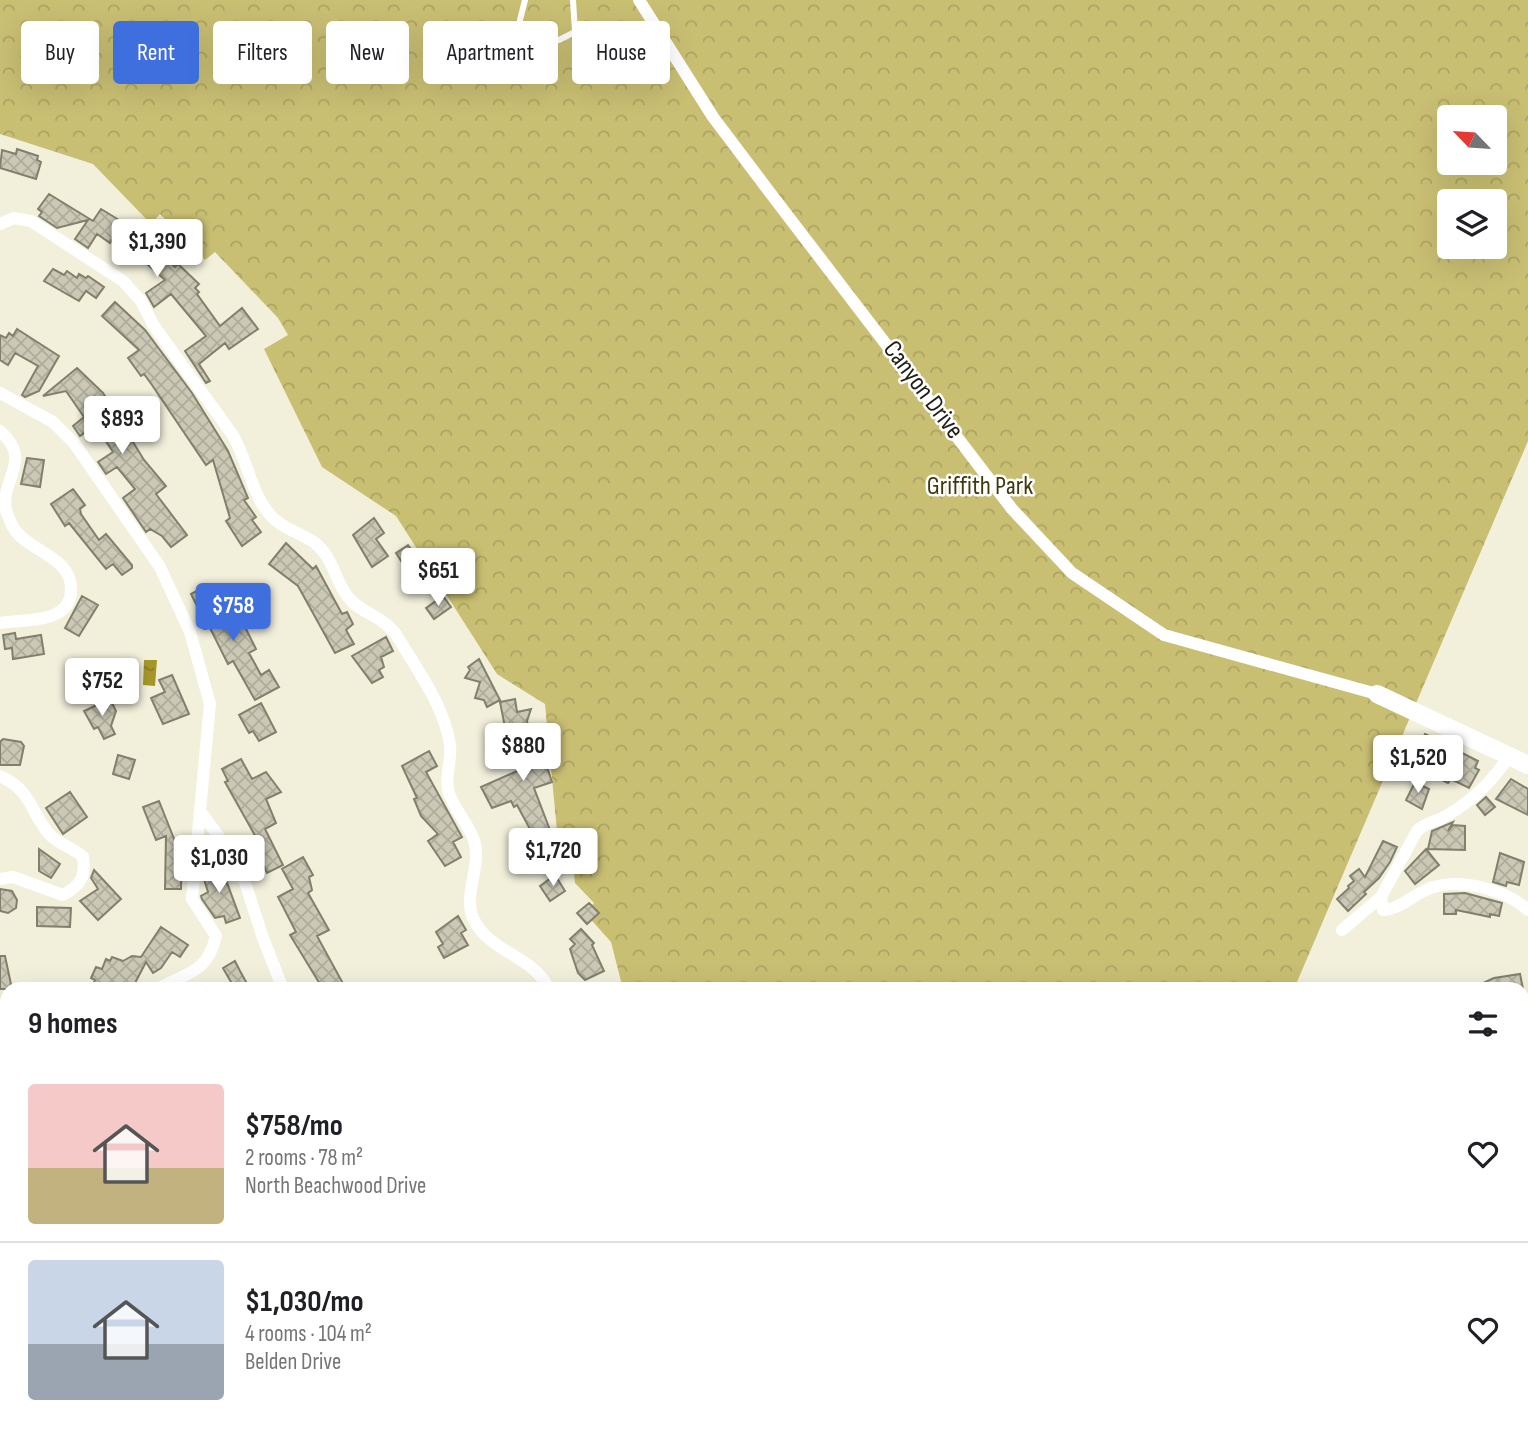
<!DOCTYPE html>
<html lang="en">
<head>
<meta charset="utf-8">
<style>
  :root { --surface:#fff; --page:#f2f2f2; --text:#202124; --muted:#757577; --line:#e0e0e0; --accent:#3f6fdf }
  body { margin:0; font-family:"Sofia Sans Condensed",sans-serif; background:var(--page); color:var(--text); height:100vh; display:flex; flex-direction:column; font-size:26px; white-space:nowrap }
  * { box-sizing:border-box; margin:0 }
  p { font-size:23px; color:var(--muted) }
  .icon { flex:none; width:38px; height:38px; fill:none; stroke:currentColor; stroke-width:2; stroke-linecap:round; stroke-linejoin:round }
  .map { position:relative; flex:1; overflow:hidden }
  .details { position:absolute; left:0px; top:982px; width:1530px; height:450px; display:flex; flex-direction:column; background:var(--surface); border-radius:21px 21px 0 0; box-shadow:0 7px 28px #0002 }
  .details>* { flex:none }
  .guide { position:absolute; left:21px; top:21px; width:700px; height:63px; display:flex; gap:14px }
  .needle { width:46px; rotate:295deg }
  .controls { position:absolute; left:1437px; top:105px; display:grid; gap:14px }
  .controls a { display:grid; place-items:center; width:70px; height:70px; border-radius:7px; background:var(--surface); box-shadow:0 7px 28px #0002; font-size:35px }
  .price { position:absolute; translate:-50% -60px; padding:0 16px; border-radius:7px; background:#fff; color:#222; font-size:23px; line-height:46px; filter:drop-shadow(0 2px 4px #0008) }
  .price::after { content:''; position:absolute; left:50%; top:42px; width:21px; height:16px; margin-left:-10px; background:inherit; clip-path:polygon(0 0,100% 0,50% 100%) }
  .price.on { background:var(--accent); color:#fff }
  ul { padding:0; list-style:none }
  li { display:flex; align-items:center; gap:21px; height:175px; padding:0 28px }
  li+li { border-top:2px solid var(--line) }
  li span { display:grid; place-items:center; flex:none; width:196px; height:140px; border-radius:7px; color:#555 }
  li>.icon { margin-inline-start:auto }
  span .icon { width:84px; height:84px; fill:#fffc; stroke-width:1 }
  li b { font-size:30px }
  h2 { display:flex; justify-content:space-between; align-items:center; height:84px; padding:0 28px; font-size:30px }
  .tag { padding:0 24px; border-radius:7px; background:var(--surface); box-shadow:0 7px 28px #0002; font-size:24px; line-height:63px }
  .tag.on { background:var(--accent); color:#fff }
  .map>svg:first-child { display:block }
  .park { fill:url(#park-crowns); fill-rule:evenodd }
  .water { fill:url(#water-ripples) }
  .building { fill:url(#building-cross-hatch); stroke:#82806d; stroke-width:2 }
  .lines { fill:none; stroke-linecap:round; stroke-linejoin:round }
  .lane { stroke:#fff; stroke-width:6 }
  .street { stroke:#fff; stroke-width:12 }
  .secondary { stroke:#fff; stroke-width:18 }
  .labels { text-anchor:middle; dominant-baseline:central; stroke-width:5; stroke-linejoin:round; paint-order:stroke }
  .street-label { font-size:26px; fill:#1f1e17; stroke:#fff }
  .park-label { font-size:26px; fill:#3f3a0d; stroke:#fff }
</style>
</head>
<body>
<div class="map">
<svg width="1528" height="1430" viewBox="0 0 1528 1430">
  <defs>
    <pattern id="park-crowns" width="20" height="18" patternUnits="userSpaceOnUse" patternTransform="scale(1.75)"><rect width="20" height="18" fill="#c9bf73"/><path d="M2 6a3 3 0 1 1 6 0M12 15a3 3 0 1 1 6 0" fill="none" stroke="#aca463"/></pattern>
    <pattern id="water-ripples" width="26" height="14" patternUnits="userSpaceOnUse" patternTransform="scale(1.75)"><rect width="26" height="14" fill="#a49728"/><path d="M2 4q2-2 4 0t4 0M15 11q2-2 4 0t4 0" fill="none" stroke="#857b21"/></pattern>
    <pattern id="building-cross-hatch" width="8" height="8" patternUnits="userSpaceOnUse" patternTransform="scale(1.75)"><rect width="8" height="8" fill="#cbc9b5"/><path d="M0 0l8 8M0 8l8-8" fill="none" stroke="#aeac9b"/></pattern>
  </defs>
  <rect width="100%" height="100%" fill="#f2f0db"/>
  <path class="park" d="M0 0H1528V441L1294 989H623L611 942 585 913 594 903 575 883 573 863H560L545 704 497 674 396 516 322 467 264 349 288 335 278 318 215 252 205 260 160 214 151 224 93 164 0 134ZM1449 117H1494V163H1449ZM1449 201H1494V247H1449Z"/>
  <path class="water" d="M144 660H157L155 686 143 685Z"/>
  <path class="building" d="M17 149 38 156 37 160 41 162 36 179 0 168 2 150 16 154Z
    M49 194 93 221 101 209 124 223 120 229 141 242 148 234 157 242 156 251 175 267 178 264 199 284 195 288 199 292 197 294 220 326 242 308 258 329 229 349 225 343 199 364 210 381 206 383 185 351 206 336 171 294 154 307 146 293 165 280 146 263 144 264 112 240 110 243 97 234 88 248 75 239 88 220 57 228 39 216 42 212 38 209Z
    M53 269 64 275 67 271 77 278 79 274 86 278 88 276 104 287 96 298 86 291 79 301 44 281Z
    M115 302 145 330 192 393 228 451 248 498 244 500 256 517 252 520 261 532 242 546 226 521 230 518 213 460 206 465 152 385 144 374 141 376 128 358 139 350 102 316Z
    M17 329 59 356 39 391 25 397 22 395 38 366 15 353 8 365 0 360V335L6 338 9 333 13 336Z
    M77 368 103 393 144 460 166 486 156 494 187 535 171 547 162 536 150 529 146 532 123 498 135 489 117 467 106 474 98 462 113 452 95 425 80 436 73 426 84 417 66 391 43 396Z
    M27 458 44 460 40 487 21 484Z
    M73 489 85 505 80 509 81 514 99 540 106 534 132 565V568L122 575 113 564 106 569 69 523 65 526 51 504Z
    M374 518 384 533 376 539 388 556 372 567 353 535Z
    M286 543 313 569 316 566 342 614 347 612 353 624 346 630 354 644 335 653 298 586 269 564Z
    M408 545 418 559 405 567 396 553Z
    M208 585 234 626 242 621 256 649 249 653 261 675 269 670 279 687 255 700 233 661 228 664 210 628 204 629 198 618 202 616 191 594Z
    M82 596 98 605 79 636 65 628Z
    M443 596 451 607 434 619 426 608Z
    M15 633 16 639 41 635 44 654 13 659 12 648 5 649 3 635Z
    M386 637 393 651 381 657 384 667 379 670 383 677 372 683 352 656Z
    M479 659 500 700 487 707 484 700 475 698 480 682 465 678 470 670 468 667Z
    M119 663 125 673 96 690 87 673 99 667 102 673Z
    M172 675 189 714 163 724 151 698 165 692 159 680Z
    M110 699 116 711 111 726 115 734 104 739 98 727 94 729 84 711Z
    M515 699 517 712 531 709 527 721 531 739H534L538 763 545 761 552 782 534 788 550 830 545 861 523 859 515 840 529 835 531 831 517 805 514 807 511 801 492 808 481 787 524 768 510 753 500 702Z
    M261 703 276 732 259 741 253 731 249 733 239 715Z
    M1425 734 1478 761 1475 768 1479 770 1469 788 1451 779 1448 783 1438 778 1443 767 1426 759 1429 753 1418 748Z
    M3 739 21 742 24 746 20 765H0V742Z
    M429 751 437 766 426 772 462 837 453 842 461 857 445 866 428 841 438 834 421 816 414 799 417 798 402 766Z
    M118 755 135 760 129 779 113 774Z
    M241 759 252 779 266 772 281 792 266 799 276 823 265 829 283 865 267 873 254 846 257 839 225 782 228 781 222 769Z
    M1511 779 1528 789V815L1496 799Z
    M1415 782 1429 789 1422 809 1406 800Z
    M70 792 87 817 63 834 46 808Z
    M1486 797 1495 807 1485 815 1477 805Z
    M159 801 182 859 181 889H165L166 836 156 840 143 807Z
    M1453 822 1448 831 1453 825 1465 826V850L1428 849 1432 831Z
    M1383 841 1397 847 1390 862 1379 878 1364 892 1366 894 1348 911 1337 899 1349 888 1348 886 1354 881 1350 876 1359 869 1365 877Z
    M39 849 60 864 51 878 39 871Z
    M1426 849 1439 865 1415 884 1405 871Z
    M1500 853 1524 862 1519 885 1507 882 1506 886 1493 882Z
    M303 857 313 875 309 877 312 890 308 893 329 930 317 936 346 989H323L290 935 296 932 278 897 293 889 282 869Z
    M211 862 213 869 217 867 219 874 223 872 240 918 226 923 224 916 215 918 202 899 201 896 208 892 203 876 204 864Z
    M94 870 121 899 98 920 80 901 98 889 91 878Z
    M555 875 565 891 550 901 540 886Z
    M0 889 12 891 17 900 16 908 8 913 0 911Z
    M1465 893 1502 903 1499 916 1490 914V917L1456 910V914H1444V894Z
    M589 903 599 913 587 924 577 913Z
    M37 907 71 908 70 927 37 926Z
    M458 916 466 930 461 933 468 945 444 958 438 947 443 944 436 932Z
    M161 927 188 945 180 957 172 952 161 968 153 973 146 962 134 985 128 989H91L95 980 91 978 96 967 102 969 106 959 110 961 112 957 123 961 132 956 141 957Z
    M581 929 594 943 592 945 604 971 585 980 578 973 570 949 575 944 570 939Z
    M0 956H5L12 989H0Z
    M235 961 240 971 250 989H235L223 968Z
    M1520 974 1523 989H1470L1494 978Z"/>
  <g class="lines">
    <path class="lane" d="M525 0 518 28 531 40H559L575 32 573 0"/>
    <path class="street" d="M639 0 713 117 768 190 1012 509 1072 573 1164 635 1377 694
      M0 224 14 218 31 221 123 281 141 301 154 326 232 434C247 458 250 489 267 511 279 528 300 532 315 543 334 558 334 580 348 597 361 614 384 616 397 636 416 668 445 707 450 745 452 760 444 778 449 793 455 813 474 828 476 850 478 871 464 898 473 918 489 953 533 955 549 989
      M0 393 53 422 74 443 160 567 190 632 210 704 200 811 239 864 263 938 283 989
      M0 431C34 461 0 478 6 510 8 516 11 525 15 530 30 552 73 557 71 591 70 624 24 619 0 623
      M0 776C33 791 30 813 50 835 59 844 73 848 83 857 86 877 81 885 63 895L13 877 0 879
      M1381 897 1383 910C1398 910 1412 896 1426 890 1456 876 1505 889 1528 910
      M1342 930 1381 897 1417 831C1426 822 1436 822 1446 816 1472 801 1493 781 1509 756
      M158 989C187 972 207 974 216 936L192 899 200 811
      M0 1036 7 1040
      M0 1100 7 1103
      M0 1234H7
      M0 1268 7 1269
      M1522 1308 1528 1307
      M0 1314 7 1320
      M337 1424 342 1430
      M1392 1424 1395 1430
      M1017 1430 1020 1424"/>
    <path class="secondary" d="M1377 694 1528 765
      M477 1424 481 1430"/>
  </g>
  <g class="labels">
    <g class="street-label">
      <text transform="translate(923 390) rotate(53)">Canyon Drive</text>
    </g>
    <g class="park-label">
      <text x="980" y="486">Griffith Park</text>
    </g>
  </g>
</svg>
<div class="controls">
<a><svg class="needle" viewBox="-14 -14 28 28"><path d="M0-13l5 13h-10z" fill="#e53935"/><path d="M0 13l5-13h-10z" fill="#757577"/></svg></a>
<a><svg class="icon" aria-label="layers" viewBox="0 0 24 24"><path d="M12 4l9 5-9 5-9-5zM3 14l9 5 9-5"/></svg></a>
</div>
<b class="price" style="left:157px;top:279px">$1,390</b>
<b class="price" style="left:122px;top:456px">$893</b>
<b class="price" style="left:438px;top:608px">$651</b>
<b class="price on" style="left:233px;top:643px">$758</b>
<b class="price" style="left:102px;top:718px">$752</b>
<b class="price" style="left:523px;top:783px">$880</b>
<b class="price" style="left:1418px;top:795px">$1,520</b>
<b class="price" style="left:553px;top:888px">$1,720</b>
<b class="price" style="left:219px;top:895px">$1,030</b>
<div class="guide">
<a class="tag">Buy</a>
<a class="tag on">Rent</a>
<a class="tag">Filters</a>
<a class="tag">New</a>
<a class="tag">Apartment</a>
<a class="tag">House</a>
</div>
<section class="details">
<h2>9 homes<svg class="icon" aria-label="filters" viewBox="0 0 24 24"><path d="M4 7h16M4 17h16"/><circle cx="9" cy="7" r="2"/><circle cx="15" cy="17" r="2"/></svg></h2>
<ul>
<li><span style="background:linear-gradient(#f6c9c9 60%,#c2b280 0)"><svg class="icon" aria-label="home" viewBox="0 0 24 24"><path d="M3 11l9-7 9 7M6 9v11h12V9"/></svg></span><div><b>$758/mo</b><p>2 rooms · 78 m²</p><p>North Beachwood Drive</p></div><svg class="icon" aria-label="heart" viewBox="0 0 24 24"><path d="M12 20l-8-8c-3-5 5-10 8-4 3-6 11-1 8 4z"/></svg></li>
<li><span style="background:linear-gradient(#c9d6e8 60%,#9aa5b1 0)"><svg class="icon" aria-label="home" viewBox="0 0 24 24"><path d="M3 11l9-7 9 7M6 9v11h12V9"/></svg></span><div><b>$1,030/mo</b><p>4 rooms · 104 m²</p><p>Belden Drive</p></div><svg class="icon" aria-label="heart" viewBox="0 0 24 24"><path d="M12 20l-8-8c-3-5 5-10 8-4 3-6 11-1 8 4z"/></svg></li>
</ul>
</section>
</div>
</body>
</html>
